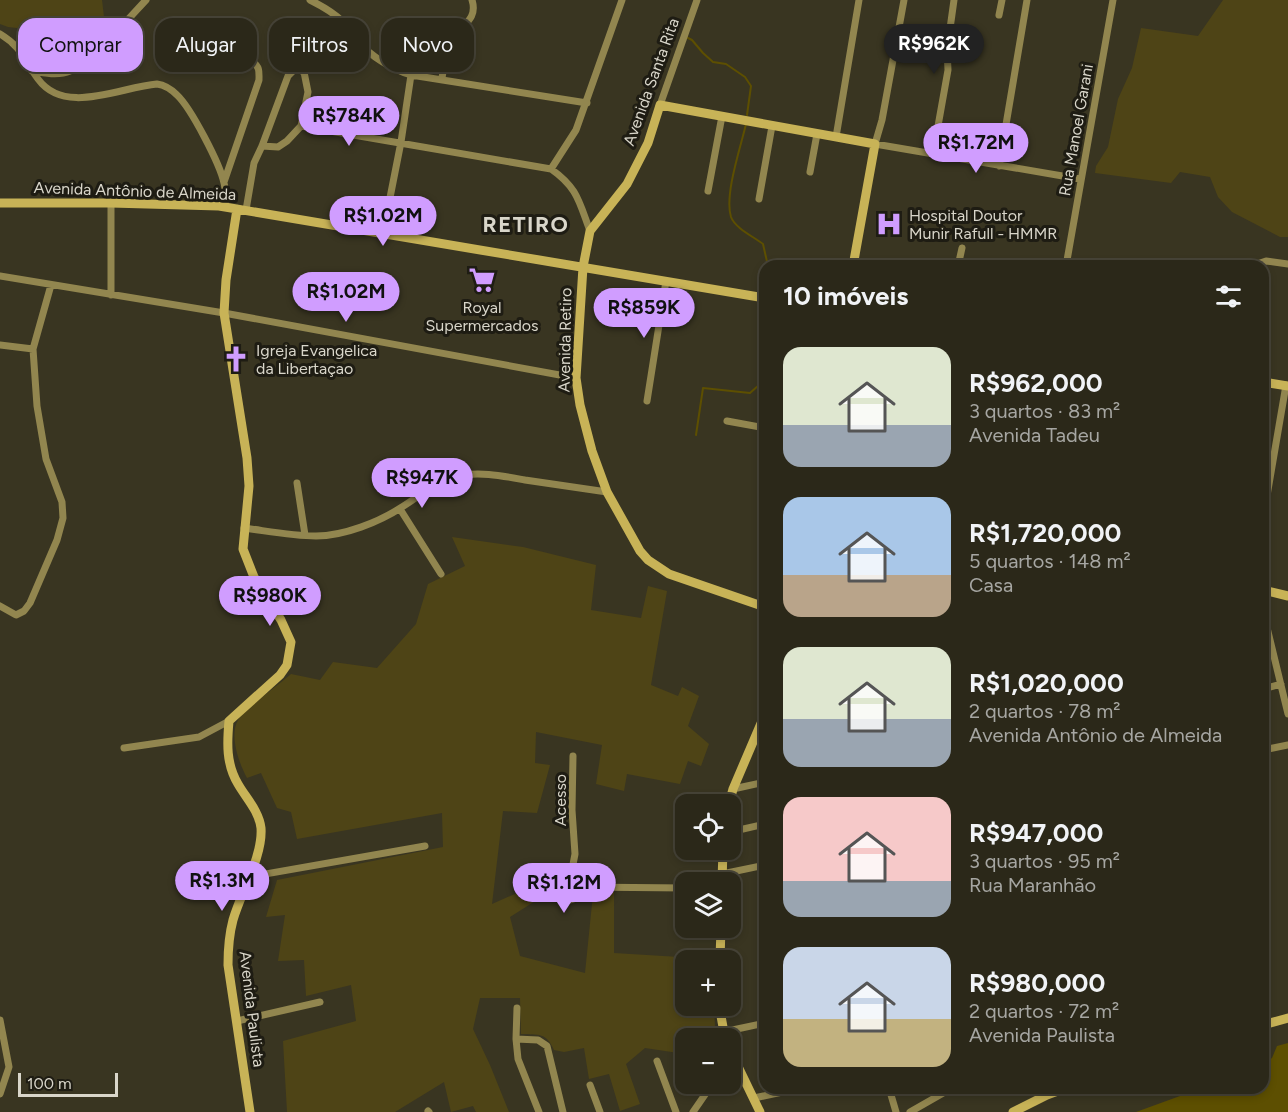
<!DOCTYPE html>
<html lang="pt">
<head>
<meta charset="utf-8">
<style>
  :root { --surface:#2b2819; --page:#373426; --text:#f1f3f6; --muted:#a6a6a2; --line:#474438; --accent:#d09dff }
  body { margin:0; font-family:Figtree,sans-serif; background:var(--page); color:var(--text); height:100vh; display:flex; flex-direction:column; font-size:22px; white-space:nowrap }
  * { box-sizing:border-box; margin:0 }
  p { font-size:20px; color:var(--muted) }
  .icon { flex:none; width:33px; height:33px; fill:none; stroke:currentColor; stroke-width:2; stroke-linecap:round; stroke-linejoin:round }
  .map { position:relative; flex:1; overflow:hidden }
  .sheet { position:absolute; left:759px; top:260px; width:510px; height:834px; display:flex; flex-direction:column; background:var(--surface); border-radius:18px; box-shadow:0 3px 9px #0003,0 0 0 2px var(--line) }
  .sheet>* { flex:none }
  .guide { position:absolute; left:18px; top:18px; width:570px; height:54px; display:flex; gap:12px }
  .fabs { position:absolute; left:675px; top:794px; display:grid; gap:12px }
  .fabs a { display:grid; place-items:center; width:66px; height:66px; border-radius:12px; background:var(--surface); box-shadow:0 3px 9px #0003,0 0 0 2px var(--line); font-size:30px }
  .scale { position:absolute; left:18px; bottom:15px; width:100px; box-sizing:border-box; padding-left:6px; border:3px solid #d9d6ca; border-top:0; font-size:16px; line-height:21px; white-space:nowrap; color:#d9d6ca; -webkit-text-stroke:4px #1e1c13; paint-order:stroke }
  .price { position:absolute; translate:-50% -51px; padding:0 14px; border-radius:21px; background:var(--accent); color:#111; font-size:20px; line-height:39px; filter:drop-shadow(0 2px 3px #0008) }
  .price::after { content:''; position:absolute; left:50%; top:36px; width:18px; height:14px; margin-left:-9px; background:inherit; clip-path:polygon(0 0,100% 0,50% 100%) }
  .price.selected { background:#222; color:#fff }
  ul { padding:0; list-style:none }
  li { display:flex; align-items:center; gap:18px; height:150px; padding:0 24px }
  li span { display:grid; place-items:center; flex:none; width:168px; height:120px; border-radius:18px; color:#555 }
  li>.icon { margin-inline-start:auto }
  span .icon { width:72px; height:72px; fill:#fffc; stroke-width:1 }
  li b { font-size:26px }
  h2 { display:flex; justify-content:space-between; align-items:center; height:72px; padding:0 24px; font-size:26px }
  .pill { padding:0 21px; border-radius:18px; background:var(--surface); box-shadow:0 3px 9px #0003,0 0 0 2px var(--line); font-size:21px; line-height:54px }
  .pill.selected { background:var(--accent); color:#111 }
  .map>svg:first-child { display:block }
  .green { fill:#4e4416 }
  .water { fill:#5d4f01 }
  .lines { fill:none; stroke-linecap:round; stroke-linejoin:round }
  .stream { stroke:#5d4f01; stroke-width:2 }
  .street { stroke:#92864f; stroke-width:7 }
  .secondary { stroke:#c8b357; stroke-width:9 }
  .labels { text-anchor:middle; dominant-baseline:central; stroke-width:6; stroke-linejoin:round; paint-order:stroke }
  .street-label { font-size:16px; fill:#d9d6ca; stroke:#1e1c13 }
  .poi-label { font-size:16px; fill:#d9d6ca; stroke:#1e1c13; text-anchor:start }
  .district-label { font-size:22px; font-weight:bold; letter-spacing:1.5px; fill:#d9d6ca; stroke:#1e1c13 }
</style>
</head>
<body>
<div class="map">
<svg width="1288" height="1112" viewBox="0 0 1288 1112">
  <rect width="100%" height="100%" fill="#393521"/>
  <path class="green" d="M0 0H102L104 17 68 34 8 27 0 24Z
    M1223 0H1288V237H1280L1232 212 1218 197 1210 177 1180 172 1171 183 1095 173 1096 166 1108 147 1118 99 1132 68 1141 28 1198 36Z
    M452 537 523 547 596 565 591 610 641 618 648 586 667 591 651 685 678 696 682 687 699 696 688 726 709 744 701 766 688 761 680 784 627 774 624 791 596 784 602 745 536 732 535 763 550 765 537 813 503 811 492 904 537 884 540 898 510 917 520 956 585 973 593 894 614 892V953L712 959 686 960V1005H714L715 1027 691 1031 692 1038H686L685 1054 645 1048 626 1064 640 1104 620 1111 609 1074 589 1079 584 1048 564 1052 554 1050C546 1032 539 1035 521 1034L520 998H480L473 1029 490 1065 509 1112H476L473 1106 451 1112 444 1082 395 1112H287L283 1041 356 1021 351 985 306 996 304 960 278 961 285 915 266 917 277 880 443 847 442 813 297 839 291 812 277 808 261 773 247 778C239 763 229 736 238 720 242 711 281 683 291 674L320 680 333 662 377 668 416 624 428 584 465 566Z"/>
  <path class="water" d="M1288 1043V1112H1136L1202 1088H1263V1064L1272 1058 1277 1046Z"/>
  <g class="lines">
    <path class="stream" d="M686 37 692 40 703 53 713 62 726 64 745 77 751 86 747 115
      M746 124C741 146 724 195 731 217 735 228 754 237 763 244L768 266
      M696 435 703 388 750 393 759 385 765 344"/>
    <path class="street" d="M310 0C322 6 333 12 342 21 347 26 351 34 356 40 372 57 389 68 411 75L587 103
      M904 0 882 120 875 144 1080 179
      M999 15 1002 0
      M0 34C23 48 23 59 38 79 65 116 120 87 157 84 165 85 171 89 177 95 191 108 220 164 224 183 226 190 225 199 225 207
      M214 39 253 62C260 67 259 72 259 80L224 182
      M32 71C43 73 59 76 70 71 90 63 130 17 146 0
      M442 78C444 67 445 55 449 45 457 26 479 22 472 0
      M660 105 697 0
      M301 126 551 169C578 188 579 202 590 231
      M836 137 859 0
      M933 154 948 70 947 50 954 0
      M999 166 1027 0
      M551 169 576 130 622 0
      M810 172 817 134
      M708 191 722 116
      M759 199 772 126
      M246 210 254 163 262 146 288 76 294 70H299L304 72 308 92 301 126 287 141 278 147 262 146
      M383 233 401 142 411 75
      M958 266 962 248
      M1066 266 1113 0
      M1251 266 1266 261 1288 264
      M0 276 224 313 576 378
      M111 295V203
      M0 345 33 349
      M647 401 666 281
      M727 421 765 428
      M297 483 305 535
      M400 509 441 574
      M1263 519 1286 385
      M244 528C267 531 292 536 316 536 344 536 379 522 402 507 420 496 436 481 457 476 480 471 503 476 525 480 552 484 580 488 607 492
      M0 606 16 615 24 611 30 603 57 540 63 518 62 502 46 459 37 406 33 349 51 285
      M1263 611 1288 714
      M1263 689 1281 684
      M124 748 199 737 229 721
      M1263 750 1288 745
      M733 789 765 782
      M730 832 765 824
      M553 872H557L580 887 581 891 578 897C562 905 545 897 546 878Z
      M722 874 765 865
      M248 877 425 846
      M570 880 575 854 572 810 573 756
      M580 887 686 888
      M517 1008 516 1039 518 1059 539 1112
      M0 1020 9 1067 0 1094
      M237 1021 320 1002
      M723 1032 765 1023
      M516 1039 538 1040 547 1046 563 1112
      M657 1061 676 1112
      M590 1085 600 1112
      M889 1088 896 1112
      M754 1098 801 1088
      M428 1111 429 1112
      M693 1112 713 1083
      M910 1112 952 1088"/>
    <path class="secondary" d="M0 203H111L219 206 765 298
      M237 209 226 280 224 313 247 458 249 486 243 549 254 577 281 620 291 642 287 665 280 675 229 721C227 743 226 764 238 784 246 798 259 811 261 828 263 856 241 892 233 920 229 935 228 949 228 965L250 1112
      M1263 382 1288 386
      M1263 590 1288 596
      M765 607 669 574 648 560 640 551 607 492 592 451 580 405 576 378 583 267 590 231 627 184 648 143 660 105 875 144 853 266
      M729 804 733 789 765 714
      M722 882 723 849
      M720 960 721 927
      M719 1005 725 1038
      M1263 1025 1288 1018
      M730 1050 760 1112
      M1013 1112 1047 1095 1066 1088"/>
  </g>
  <defs>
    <g id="hospital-bare" transform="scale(2.07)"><path d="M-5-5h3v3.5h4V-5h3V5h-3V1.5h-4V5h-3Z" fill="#d09dff" stroke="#1e1c13" stroke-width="2.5" paint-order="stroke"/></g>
    <g id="supermarket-bare" transform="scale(2.07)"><path d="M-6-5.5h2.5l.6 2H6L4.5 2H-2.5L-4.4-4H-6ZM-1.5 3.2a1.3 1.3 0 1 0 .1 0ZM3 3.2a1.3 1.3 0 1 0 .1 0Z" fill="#d09dff" stroke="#1e1c13" stroke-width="2.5" paint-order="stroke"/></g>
    <g id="church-bare" transform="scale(2.07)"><path d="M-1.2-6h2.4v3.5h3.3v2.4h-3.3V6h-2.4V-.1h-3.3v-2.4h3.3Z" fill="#d09dff" stroke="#1e1c13" stroke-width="2.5" paint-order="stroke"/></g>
  </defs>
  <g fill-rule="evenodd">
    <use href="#hospital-bare" x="889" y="224"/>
    <use href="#supermarket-bare" x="482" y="280"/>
    <use href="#church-bare" x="236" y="359"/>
  </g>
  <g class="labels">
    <g class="street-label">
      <text transform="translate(651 82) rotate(-70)">Avenida Santa Rita</text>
      <text transform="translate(1076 130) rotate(-80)">Rua Manoel Garani</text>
      <text transform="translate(135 191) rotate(2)">Avenida Antônio de Almeida</text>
      <text transform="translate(565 340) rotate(-89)">Avenida Retiro</text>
      <text transform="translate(560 800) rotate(-90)">Acesso</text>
      <text transform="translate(252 1009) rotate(83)">Avenida Paulista</text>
    </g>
    <g class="poi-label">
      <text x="909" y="215">Hospital Doutor<tspan x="909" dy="18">Munir Rafull - HMMR</tspan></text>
      <text x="482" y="307" text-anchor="middle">Royal<tspan x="482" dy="18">Supermercados</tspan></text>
      <text x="256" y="350">Igreja Evangelica<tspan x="256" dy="18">da Libertaçao</tspan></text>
    </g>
    <g class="district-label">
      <text x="526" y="224">RETIRO</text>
    </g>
  </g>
</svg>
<div class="fabs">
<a><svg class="icon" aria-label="locate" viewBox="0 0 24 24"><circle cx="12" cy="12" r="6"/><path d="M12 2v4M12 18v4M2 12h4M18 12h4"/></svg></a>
<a><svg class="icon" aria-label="layers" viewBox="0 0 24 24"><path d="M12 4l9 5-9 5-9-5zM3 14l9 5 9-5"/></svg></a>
<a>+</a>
<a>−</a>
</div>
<div class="scale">100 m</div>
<b class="price selected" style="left:934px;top:75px">R$962K</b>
<b class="price" style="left:349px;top:147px">R$784K</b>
<b class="price" style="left:976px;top:174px">R$1.72M</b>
<b class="price" style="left:383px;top:247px">R$1.02M</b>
<b class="price" style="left:346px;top:323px">R$1.02M</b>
<b class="price" style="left:644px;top:339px">R$859K</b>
<b class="price" style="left:422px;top:509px">R$947K</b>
<b class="price" style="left:270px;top:627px">R$980K</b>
<b class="price" style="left:222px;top:912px">R$1.3M</b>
<b class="price" style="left:564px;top:914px">R$1.12M</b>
<div class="guide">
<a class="pill selected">Comprar</a>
<a class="pill">Alugar</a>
<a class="pill">Filtros</a>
<a class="pill">Novo</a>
</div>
<section class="sheet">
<h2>10 imóveis<svg class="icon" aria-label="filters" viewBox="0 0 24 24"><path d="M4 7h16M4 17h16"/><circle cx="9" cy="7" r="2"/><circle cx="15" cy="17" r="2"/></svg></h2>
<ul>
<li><span style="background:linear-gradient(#dfe7d0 65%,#9aa5b1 0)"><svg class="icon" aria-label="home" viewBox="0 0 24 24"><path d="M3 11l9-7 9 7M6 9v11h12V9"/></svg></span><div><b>R$962,000</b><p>3 quartos · 83 m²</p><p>Avenida Tadeu</p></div></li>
<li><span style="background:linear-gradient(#a9c7e8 65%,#b9a48a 0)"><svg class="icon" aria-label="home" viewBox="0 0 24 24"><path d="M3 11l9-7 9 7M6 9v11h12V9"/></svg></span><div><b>R$1,720,000</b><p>5 quartos · 148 m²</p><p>Casa</p></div></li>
<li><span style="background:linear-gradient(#dfe7d0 60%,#9aa5b1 0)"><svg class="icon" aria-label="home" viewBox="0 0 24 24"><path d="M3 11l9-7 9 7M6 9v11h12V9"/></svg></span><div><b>R$1,020,000</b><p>2 quartos · 78 m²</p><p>Avenida Antônio de Almeida</p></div></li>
<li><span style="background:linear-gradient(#f6c9c9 70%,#9aa5b1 0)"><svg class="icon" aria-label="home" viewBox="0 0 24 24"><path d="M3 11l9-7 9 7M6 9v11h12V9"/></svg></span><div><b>R$947,000</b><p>3 quartos · 95 m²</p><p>Rua Maranhão</p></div></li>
<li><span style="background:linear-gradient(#c9d6e8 60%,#c2b280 0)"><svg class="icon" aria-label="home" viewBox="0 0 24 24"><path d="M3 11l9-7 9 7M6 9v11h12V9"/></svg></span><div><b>R$980,000</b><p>2 quartos · 72 m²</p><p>Avenida Paulista</p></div></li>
</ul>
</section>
</div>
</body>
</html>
